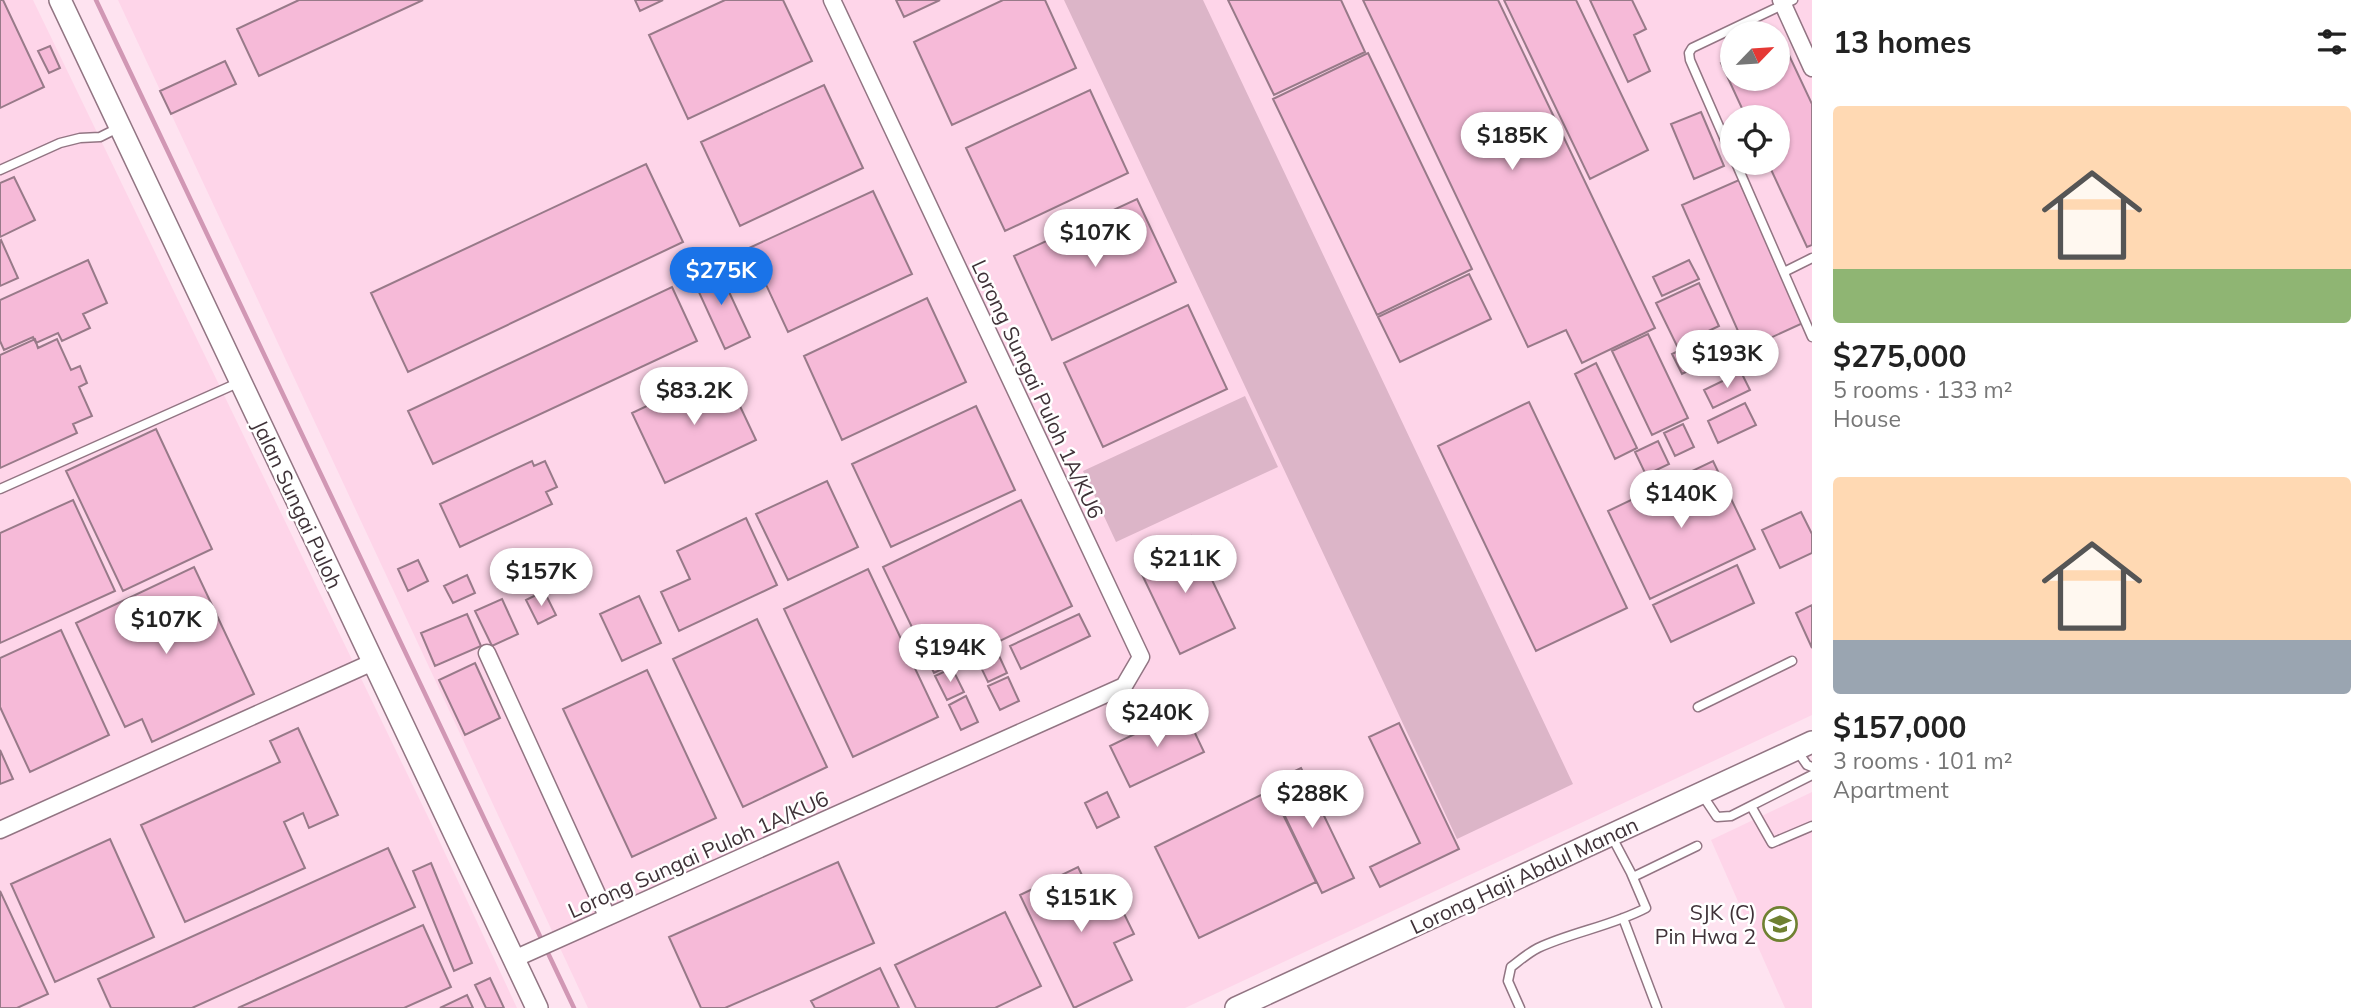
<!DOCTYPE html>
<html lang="en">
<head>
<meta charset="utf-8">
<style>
  :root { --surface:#fff; --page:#f6f6f6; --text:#222; --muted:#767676; --accent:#1a73e8 }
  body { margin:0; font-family:Mulish,sans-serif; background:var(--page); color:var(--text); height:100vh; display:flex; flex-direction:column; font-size:26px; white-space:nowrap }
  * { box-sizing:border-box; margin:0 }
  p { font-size:23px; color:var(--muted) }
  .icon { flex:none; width:38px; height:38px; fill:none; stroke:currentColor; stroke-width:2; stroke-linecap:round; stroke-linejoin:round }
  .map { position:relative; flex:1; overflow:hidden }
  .panel { display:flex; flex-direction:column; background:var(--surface); width:560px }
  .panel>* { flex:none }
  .needle { width:46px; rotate:65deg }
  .controls { position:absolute; left:1720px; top:21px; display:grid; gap:14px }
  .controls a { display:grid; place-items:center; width:70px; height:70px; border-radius:50%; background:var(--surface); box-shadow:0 2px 5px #0004; font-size:35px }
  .price { position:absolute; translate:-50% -60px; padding:0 16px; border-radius:24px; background:#fff; color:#222; font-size:23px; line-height:46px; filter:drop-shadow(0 2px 4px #0008) }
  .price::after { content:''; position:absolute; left:50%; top:42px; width:21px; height:16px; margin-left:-10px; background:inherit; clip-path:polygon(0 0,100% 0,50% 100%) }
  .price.on { background:var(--accent); color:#fff }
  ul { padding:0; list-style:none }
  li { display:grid; align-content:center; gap:14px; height:371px; padding:0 21px }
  li span { display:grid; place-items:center; height:217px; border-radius:7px; color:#555 }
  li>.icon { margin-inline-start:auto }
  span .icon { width:126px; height:126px; fill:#fffc; stroke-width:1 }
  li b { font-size:30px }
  h2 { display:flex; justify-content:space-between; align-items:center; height:84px; padding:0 21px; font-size:30px }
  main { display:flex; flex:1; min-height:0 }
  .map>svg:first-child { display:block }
  .built { fill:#fed5e9; fill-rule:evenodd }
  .green { fill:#dcb5c8 }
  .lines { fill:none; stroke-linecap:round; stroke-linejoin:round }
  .stream { stroke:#d197b4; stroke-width:4.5 }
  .building { fill:#f6bad8; stroke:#987a89; stroke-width:2 }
  .service-casing { stroke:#927583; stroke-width:11 }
  .minor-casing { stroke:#927583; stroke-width:19 }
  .tertiary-casing { stroke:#927583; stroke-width:24 }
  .service { stroke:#fff; stroke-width:8 }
  .minor { stroke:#fff; stroke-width:16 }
  .tertiary { stroke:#fff; stroke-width:21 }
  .labels { text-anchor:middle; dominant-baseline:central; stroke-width:5; stroke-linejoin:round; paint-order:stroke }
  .street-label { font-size:21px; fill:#3f3238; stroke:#fff }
  .poi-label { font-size:21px; fill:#3f3238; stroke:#fff; text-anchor:end }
</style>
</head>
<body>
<main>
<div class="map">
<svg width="1812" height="1008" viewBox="0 0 1812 1008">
  <rect width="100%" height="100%" fill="#fee3f0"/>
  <path class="built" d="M0 0H33L431 823 517 1008H0Z
    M118 0H1812V715L1185 1008H588ZM1732 33H1778V79H1732ZM1732 117H1778V163H1732Z
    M1812 792V1008H1785L1711 840Z"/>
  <path class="green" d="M1064 0H1203L1573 784 1457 839Z
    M1245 396 1278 467 1116 542 1083 471Z"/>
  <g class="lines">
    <path class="stream" d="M96 0 574 1008"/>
  </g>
  <path class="building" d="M0 0H3L44 87 0 108Z
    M299 0H423L259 76 237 29Z
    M635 0H663L640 11Z
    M725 0H783L812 61 688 119 649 35Z
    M896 0H940L904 17Z
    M1003 0H1045L1076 68 952 125 914 42Z
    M1228 0H1341L1365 52 1274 95Z
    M1363 0H1498L1655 328 1582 363 1566 330 1528 347Z
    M1504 0H1576L1648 150 1590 179Z
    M1590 0H1632L1646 29 1634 35 1650 71 1628 82Z
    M1780 36 1812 104V245L1807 247 1768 163H1778V117H1746L1721 63 1732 58V79H1778V37Z
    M50 46 60 68 49 73 38 51Z
    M1368 53 1472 269 1377 315 1273 99Z
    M225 61 236 84 171 114 160 91Z
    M824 85 863 168 740 226 701 142Z
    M1090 90 1128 173 1005 231 966 148Z
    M1701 112 1724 166 1694 179 1671 124Z
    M646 164 683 242 408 372 371 293Z
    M14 177 35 220 0 237V183Z
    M1739 180 1803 323 1746 349 1682 205Z
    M873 191 912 274 788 332 749 248Z
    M1137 199 1176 282 1052 340 1014 256Z
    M1 240 18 278 0 286V241Z
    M88 260 107 303 83 314 90 328 62 341 58 333 36 343 33 337 4 350 0 341V300Z
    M1689 260 1699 279 1662 296 1653 277Z
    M717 266 750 337 725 349 692 277Z
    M1469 274 1491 319 1400 362 1378 317Z
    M1699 283 1719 326 1677 346 1656 303Z
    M672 287 697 341 433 464 408 411Z
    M927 298 966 382 842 440 804 356Z
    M1188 305 1227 389 1103 447 1064 363Z
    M1648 334 1688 418 1652 435 1612 351Z
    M1712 335 1721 355 1682 374 1672 354Z
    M35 339 38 348 57 339 71 370 80 366 87 383 79 387 92 416 73 424 77 433 0 468V355Z
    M1596 363 1637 448 1615 459 1575 374Z
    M723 370 756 440 665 483 632 413Z
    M1741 372 1750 390 1713 408 1704 390Z
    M1529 402 1627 608 1536 651 1438 446Z
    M1745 403 1756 425 1718 443 1708 421Z
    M976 406 1015 490 891 547 852 464Z
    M1683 424 1694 447 1675 456 1664 433Z
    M156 429 212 549 123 591 66 471Z
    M1658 441 1669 464 1646 475 1635 452Z
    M532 461 534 466 545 461 557 487 546 492 552 504 460 547 440 504Z
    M1713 461 1755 549 1650 599 1608 511Z
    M827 481 858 547 788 580 756 514Z
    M73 500 115 591 0 643V533Z
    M1021 500 1072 606 934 673 883 567Z
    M1801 512 1812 534V553L1780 568 1762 530Z
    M746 518 777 585 679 631 661 592 690 579 677 551Z
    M1191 536 1235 628 1180 654 1136 562Z
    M418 560 428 581 408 591 398 569Z
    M1737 565 1754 603 1671 642 1653 605Z
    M194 567 254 694 152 742 142 719 125 727 76 623Z
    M868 569 938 717 853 757 784 609Z
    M467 575 475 593 453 603 444 586Z
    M544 591 556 615 538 624 526 600Z
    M639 596 661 643 622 661 600 614Z
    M502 599 518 634 492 646 475 611Z
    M1812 605V648L1796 613Z
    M467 614 481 646 435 666 421 633Z
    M1079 614 1090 636 1021 669 1010 646Z
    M757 619 827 767 743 807 673 659Z
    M61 630 109 735 30 772 0 707V658Z
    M995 647 1007 673 988 682 976 657Z
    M475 663 500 718 465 735 439 680Z
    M952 668 964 692 947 700 935 676Z
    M647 670 716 818 632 857 563 709Z
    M1008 677 1019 701 1000 710 988 686Z
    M966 696 978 722 961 730 949 705Z
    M1184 710 1204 752 1130 787 1110 746Z
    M1399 723 1459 849 1380 887 1370 867 1420 843 1369 737Z
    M298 728 338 815 309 828 303 813 284 822 305 868 185 922 141 825 280 762 270 741Z
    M0 750 13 779 0 784Z
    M1301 768 1354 878 1322 893 1269 783Z
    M1271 790 1316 882 1199 938 1155 847Z
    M1107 792 1119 817 1097 828 1085 803Z
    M110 839 154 937 55 982 11 884Z
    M388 848 415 907 192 1008H111L98 979Z
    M838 862 874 943 725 1008H701L669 937Z
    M431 863 472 963 454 971 413 871Z
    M1078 867 1090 892 1109 883 1134 934 1114 943 1132 980 1074 1008 1020 895Z
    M0 891 48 994 17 1008H0Z
    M1005 912 1041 986 995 1008H916L895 965Z
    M423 925 451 987 404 1008H238Z
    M880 968 899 1008H815L811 1001Z
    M490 978 504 1008H486L475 985Z
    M467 995 473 1008H440Z"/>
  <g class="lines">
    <g class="service-casing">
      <path id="service" d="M1732 156 1690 60 1689 53 1692 48 1793 0
        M1736 163 1812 337
        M0 170 60 143 80 138 100 137 120 127
        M1784 272 1812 258
        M0 489 240 382
        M1698 707 1792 661
        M1798 752 1807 765 1812 767
        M1703 796 1717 817 1731 816 1812 775
        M1751 806 1772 843 1812 826
        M1633 877 1697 846
        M1623 918 1657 1008
        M1520 1008 1508 981 1511 967C1519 961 1528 953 1538 948 1572 932 1612 926 1646 908L1631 873 1613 839H1609"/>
    </g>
    <g class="minor-casing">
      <path id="minor" d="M1781 0 1812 68
        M487 653 607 916
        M0 830 373 662
        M514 959 1124 686 1141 657 832 0"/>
    </g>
    <g class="tertiary-casing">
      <path id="tertiary" d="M60 0 537 1008
        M1236 1008 1812 742"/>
    </g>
    <use href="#service" class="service"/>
    <use href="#minor" class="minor"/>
    <use href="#tertiary" class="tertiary"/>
  </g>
  <defs>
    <g id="school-ring" transform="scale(1.75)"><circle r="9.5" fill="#fff" stroke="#6f8131" stroke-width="1.5"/><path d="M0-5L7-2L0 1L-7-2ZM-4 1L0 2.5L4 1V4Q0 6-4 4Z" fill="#6f8131"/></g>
  </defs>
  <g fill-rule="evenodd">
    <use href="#school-ring" x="1780" y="924"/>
  </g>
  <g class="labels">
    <g class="street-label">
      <text transform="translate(1038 389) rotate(65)">Lorong Sungai Puloh 1A/KU6</text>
      <text transform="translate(298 504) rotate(65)">Jalan Sungai Puloh</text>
      <text transform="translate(698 854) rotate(-24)">Lorong Sungai Puloh 1A/KU6</text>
      <text transform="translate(1524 875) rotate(-25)">Lorong Haji Abdul Manan</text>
    </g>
    <g class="poi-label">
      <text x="1756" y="912">SJK (C)<tspan x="1756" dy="24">Pin Hwa 2</tspan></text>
    </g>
  </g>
</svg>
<div class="controls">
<a><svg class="needle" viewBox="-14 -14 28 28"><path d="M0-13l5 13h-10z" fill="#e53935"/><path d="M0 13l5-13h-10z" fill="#767676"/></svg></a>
<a><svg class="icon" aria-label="locate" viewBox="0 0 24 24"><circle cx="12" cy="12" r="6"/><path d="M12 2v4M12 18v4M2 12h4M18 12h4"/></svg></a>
</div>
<b class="price" style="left:1512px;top:172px">$185K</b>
<b class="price" style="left:1095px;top:269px">$107K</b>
<b class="price on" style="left:721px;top:307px">$275K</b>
<b class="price" style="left:1727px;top:390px">$193K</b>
<b class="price" style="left:694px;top:427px">$83.2K</b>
<b class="price" style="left:1681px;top:530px">$140K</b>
<b class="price" style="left:1185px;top:595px">$211K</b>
<b class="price" style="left:541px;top:608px">$157K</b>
<b class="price" style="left:166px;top:656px">$107K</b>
<b class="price" style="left:950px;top:684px">$194K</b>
<b class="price" style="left:1157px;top:749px">$240K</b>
<b class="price" style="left:1312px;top:830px">$288K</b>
<b class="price" style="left:1081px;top:934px">$151K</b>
</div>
<section class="panel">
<h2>13 homes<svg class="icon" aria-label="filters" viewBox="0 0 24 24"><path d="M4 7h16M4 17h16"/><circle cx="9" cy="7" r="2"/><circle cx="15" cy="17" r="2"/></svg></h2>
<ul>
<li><span style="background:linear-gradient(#ffd9b3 75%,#8fb573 0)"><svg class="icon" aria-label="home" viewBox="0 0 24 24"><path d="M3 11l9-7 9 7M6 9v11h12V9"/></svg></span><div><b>$275,000</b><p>5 rooms · 133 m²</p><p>House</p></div></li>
<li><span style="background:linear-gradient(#ffd9b3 75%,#9aa5b1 0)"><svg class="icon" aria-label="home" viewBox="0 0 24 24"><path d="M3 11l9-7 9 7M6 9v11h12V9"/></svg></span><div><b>$157,000</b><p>3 rooms · 101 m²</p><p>Apartment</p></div></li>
</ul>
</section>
</main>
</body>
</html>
